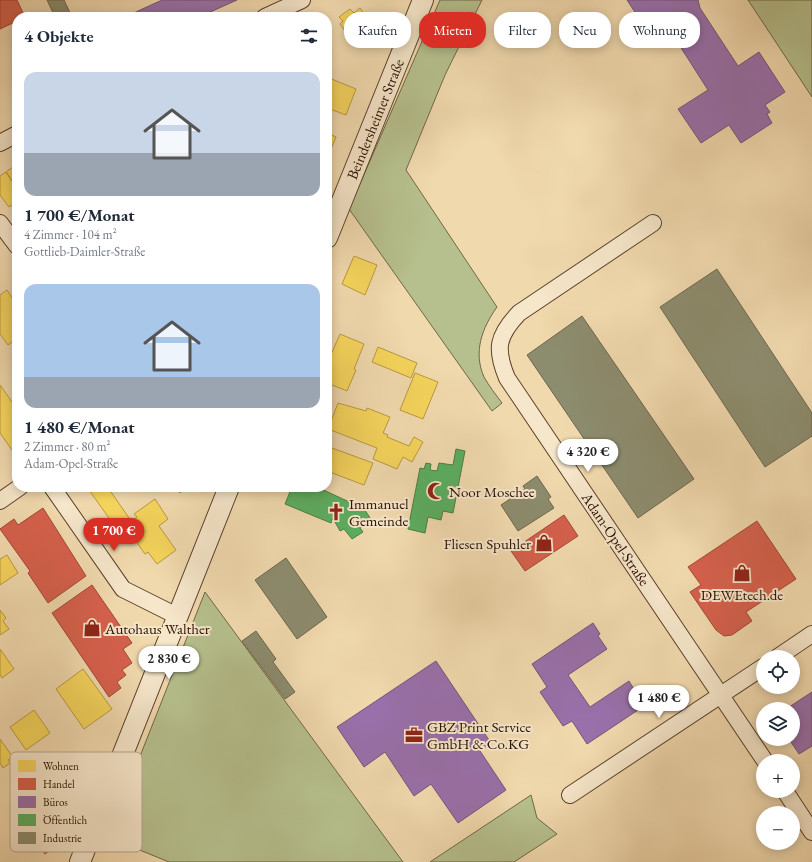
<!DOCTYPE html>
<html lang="de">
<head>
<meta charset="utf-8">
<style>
  :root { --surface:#fff; --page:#f6f6f7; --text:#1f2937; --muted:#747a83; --accent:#d93025 }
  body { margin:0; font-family:"EB Garamond",serif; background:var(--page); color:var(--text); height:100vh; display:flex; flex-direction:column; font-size:15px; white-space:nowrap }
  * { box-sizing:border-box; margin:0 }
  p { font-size:13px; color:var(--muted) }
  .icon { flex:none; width:22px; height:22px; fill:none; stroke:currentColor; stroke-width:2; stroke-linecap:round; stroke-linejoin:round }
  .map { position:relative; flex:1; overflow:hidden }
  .details { position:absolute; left:12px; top:12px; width:320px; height:480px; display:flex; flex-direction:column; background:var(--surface); border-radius:16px; box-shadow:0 2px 10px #0003 }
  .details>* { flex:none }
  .hud { position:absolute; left:344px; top:12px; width:380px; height:36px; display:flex; gap:8px }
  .buttons { position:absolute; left:756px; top:650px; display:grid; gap:8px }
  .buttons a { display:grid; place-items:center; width:44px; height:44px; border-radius:50%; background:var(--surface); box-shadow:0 2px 10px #0003; font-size:20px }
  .price { position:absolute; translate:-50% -34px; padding:0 9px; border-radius:14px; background:#fff; color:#222; font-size:13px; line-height:26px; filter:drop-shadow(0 1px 2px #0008) }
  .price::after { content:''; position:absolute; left:50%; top:24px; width:12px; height:9px; margin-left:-6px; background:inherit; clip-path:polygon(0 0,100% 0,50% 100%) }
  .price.current { background:var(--accent); color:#fff }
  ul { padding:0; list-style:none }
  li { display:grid; align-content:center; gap:8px; height:212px; padding:0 12px }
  li span { display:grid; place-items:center; height:124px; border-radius:12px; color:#555 }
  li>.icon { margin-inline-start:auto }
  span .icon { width:72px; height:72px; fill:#fffc; stroke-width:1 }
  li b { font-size:17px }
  h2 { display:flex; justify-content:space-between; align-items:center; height:48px; padding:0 12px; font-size:17px }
  .tag { padding:0 14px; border-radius:16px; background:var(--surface); box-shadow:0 2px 10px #0003; font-size:14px; line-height:36px }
  .tag.current { background:var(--accent); color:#fff }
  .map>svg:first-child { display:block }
  .green { fill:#b6c08e; stroke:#706747 }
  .homes { fill:#f6d55c; stroke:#b89940 }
  .shops { fill:#d6604d; stroke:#a24736 }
  .offices { fill:#9970ab; stroke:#775378 }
  .public { fill:#5aae61; stroke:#4b7e44 }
  .industry { fill:#8c8c6e; stroke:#6e664d }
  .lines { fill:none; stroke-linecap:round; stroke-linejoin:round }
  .minor-casing { stroke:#5b412c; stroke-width:18 }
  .tertiary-casing { stroke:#5b412c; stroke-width:22 }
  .minor { stroke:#f6e6ca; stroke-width:16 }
  .tertiary { stroke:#f6e6ca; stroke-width:20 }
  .labels { text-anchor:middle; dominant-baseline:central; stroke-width:4; stroke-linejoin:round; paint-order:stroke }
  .street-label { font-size:15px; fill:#290e00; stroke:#f6e6ca }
  .poi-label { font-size:15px; fill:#290e00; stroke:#f6e6ca; text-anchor:start }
  .key { fill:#f6e6ca; stroke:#b8a58d; stroke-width:1 }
  .key-label { font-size:11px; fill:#290e00 }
</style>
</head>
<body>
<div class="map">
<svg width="812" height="862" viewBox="0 0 812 862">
  <rect width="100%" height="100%" fill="#f1d9ae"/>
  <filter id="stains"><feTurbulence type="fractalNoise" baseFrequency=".005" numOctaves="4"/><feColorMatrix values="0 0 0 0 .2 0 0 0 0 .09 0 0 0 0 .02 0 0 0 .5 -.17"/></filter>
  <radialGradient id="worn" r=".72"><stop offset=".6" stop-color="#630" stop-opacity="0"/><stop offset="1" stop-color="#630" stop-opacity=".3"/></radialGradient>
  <path class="green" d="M440 0H482L445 75 406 170 497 307C482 328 473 352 484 377 489 386 496 395 502 403L492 411 349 209Z
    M748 0H812V97Z
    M205 592 403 862H169L108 837Z
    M531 795 537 818 557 834 514 862H430Z"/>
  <path class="homes" d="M360 8 368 19 373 15 381 26 357 47 340 24 343 21 339 17 350 9 354 13Z
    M329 78 356 89 346 115 327 108V83Z
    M327 133 336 137 328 157 327 156Z
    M17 164V188L6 172Z
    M6 172 17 188V201L9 207 0 195V176Z
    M354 256 377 265 365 295 342 284Z
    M7 290 17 305V338L8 345 0 334V295Z
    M340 334 364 344 354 369 356 370 347 391 327 383V368L331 359H329Z
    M378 347 417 363 411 378 372 362Z
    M415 373 438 382 423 419 400 410Z
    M0 385 17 409V457L0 433Z
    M338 403 366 411 367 408 390 417 383 433 388 435 387 437 409 446 414 437 423 442 412 462 403 457 397 469 373 459 377 448 328 429Z
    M332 448 373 463 364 485 327 471V460Z
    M87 487H113L109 489 129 518 116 528Z
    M176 487H188L180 493Z
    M155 499 168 519 159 526 176 550 157 564 148 552 145 554 125 526 137 517 134 514Z
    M7 555 18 573 0 585V559Z
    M0 610 6 618 3 621 9 629 0 635Z
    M0 649 14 669 2 678 0 675Z
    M83 669 112 709 84 729 56 689Z
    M34 710 50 733 26 750 10 727Z
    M0 739 12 756 8 760 10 763 3 768 0 763Z"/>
  <path class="shops" d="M0 0H17L25 17H17V21L0 29Z
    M43 508 86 576 48 603 28 573 30 571 0 529 14 519 18 525Z
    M564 515 578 536 525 571 511 551Z
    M757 521 796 579 746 612 752 621 732 635 724 636 716 630 690 592 701 585 688 567Z
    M92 585 132 643 123 649 132 663 122 670 126 675 117 682 121 688 109 697 52 613Z
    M41 810 62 841 45 854 23 823Z"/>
  <path class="offices" d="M162 0H237L199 17H125Z
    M627 0H698L700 8 738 66 759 52 785 92 765 105 770 112 767 114 772 123 741 143 729 125 701 143 678 109 708 90 660 15 644 26Z
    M593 623 600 634 598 636 607 649 568 675 590 707 629 681 638 696 640 695 647 704 587 744 572 721 563 726 540 692 547 687 532 664Z
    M436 661 491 743 480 751 506 790 458 823 431 784 414 796 385 752 364 767 337 727Z
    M812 692V746L799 754 789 739H793V709H786Z"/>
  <path class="public" d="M456 449 465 451 453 513 443 511 441 520 428 517 425 533 408 529 420 468 424 469 426 463 431 464 430 470 437 471 439 463 453 465Z
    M292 487H317L358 506 361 504 372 521 360 528 363 532 352 539 344 529 340 531 335 522 337 520 332 519 331 523 285 504Z"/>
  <path class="industry" d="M47 0H64L72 17H55Z
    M717 269 812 413V436L765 467 660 307Z
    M582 316 694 479 638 518 527 355Z
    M537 476 551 497 548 499 554 508 518 531 501 505 525 489 523 486Z
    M286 558 327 617 297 639 255 580Z
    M256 631 276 659 273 662 295 692 285 699 242 641Z"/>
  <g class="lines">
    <g class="minor-casing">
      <path id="minor" d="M265 17 302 0
        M0 143 17 134
        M0 223 17 246
        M653 223 519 313C497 336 495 349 507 378L765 761
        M52 487 123 589 177 616
        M0 501 20 487
        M778 657 812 634
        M785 791 812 832
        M570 795 763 667"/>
    </g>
    <g class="tertiary-casing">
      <path id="tertiary" d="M327 238 423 0
        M80 862 229 487"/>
    </g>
    <use href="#minor" class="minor"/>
    <use href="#tertiary" class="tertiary"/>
  </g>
  <defs>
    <g id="mosque-bare" transform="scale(1.38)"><path d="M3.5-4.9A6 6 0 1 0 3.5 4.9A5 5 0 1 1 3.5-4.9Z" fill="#8f2418" stroke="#f6e6ca" stroke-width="2.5" paint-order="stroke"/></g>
    <g id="church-bare" transform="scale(1.38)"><path d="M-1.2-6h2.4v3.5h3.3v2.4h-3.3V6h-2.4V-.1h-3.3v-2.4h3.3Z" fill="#8f2418" stroke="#f6e6ca" stroke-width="2.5" paint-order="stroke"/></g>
    <g id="shop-bare" transform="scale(1.38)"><path d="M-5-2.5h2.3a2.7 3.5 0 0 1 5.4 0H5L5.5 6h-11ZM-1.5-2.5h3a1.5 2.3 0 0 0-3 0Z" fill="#8f2418" stroke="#f6e6ca" stroke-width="2.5" paint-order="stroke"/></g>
    <g id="office-bare" transform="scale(1.38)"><path d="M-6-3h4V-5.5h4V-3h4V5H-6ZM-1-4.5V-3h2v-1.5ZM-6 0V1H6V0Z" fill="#8f2418" stroke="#f6e6ca" stroke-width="2.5" paint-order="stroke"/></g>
  </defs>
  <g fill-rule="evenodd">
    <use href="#mosque-bare" x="436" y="491"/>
    <use href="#church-bare" x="336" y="512"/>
    <use href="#shop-bare" x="544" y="543"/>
    <use href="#shop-bare" x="742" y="573"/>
    <use href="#shop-bare" x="92" y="628"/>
    <use href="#office-bare" x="414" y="735"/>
  </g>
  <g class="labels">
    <g class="street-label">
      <text transform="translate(375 119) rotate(-68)">Beindersheimer Straße</text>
      <text transform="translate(616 539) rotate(56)">Adam-Opel-Straße</text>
    </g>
    <g class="poi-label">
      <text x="449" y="491">Noor Moschee</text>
      <text x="349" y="503">Immanuel<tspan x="349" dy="17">Gemeinde</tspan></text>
      <text x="531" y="543" text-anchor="end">Fliesen Spuhler</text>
      <text x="742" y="594" text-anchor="middle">DEWEtech.de</text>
      <text x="105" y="628">Autohaus Walther</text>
      <text x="427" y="726">GBZ Print Service<tspan x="427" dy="17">GmbH &amp; Co.KG</tspan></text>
    </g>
  </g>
  <rect x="10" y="752" width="132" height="100" rx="6" class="key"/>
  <rect x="18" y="760" width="18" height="12" fill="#f6d55c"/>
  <rect x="18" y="778" width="18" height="12" fill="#d6604d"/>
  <rect x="18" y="796" width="18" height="12" fill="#9970ab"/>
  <rect x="18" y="814" width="18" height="12" fill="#5aae61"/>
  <rect x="18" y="832" width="18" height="12" fill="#8c8c6e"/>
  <g class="key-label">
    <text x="43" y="770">Wohnen</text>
    <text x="43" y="788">Handel</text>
    <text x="43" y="806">Büros</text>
    <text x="43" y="824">Öffentlich</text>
    <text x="43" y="842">Industrie</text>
  </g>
  <rect width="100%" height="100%" filter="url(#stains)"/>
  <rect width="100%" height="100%" fill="url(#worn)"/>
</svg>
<div class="buttons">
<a><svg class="icon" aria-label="locate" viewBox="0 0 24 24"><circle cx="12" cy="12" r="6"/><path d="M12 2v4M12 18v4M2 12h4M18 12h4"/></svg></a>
<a><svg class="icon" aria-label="layers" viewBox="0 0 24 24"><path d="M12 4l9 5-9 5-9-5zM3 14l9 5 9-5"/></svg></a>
<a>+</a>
<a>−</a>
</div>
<b class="price" style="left:588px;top:473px">4 320 €</b>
<b class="price current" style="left:114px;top:552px">1 700 €</b>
<b class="price" style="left:169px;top:680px">2 830 €</b>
<b class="price" style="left:659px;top:719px">1 480 €</b>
<div class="hud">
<a class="tag">Kaufen</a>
<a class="tag current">Mieten</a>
<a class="tag">Filter</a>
<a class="tag">Neu</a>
<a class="tag">Wohnung</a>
</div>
<section class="details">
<h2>4 Objekte<svg class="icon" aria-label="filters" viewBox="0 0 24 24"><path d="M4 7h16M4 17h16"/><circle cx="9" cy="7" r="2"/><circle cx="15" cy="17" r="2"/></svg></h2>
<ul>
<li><span style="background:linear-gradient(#c9d6e8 65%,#9aa5b1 0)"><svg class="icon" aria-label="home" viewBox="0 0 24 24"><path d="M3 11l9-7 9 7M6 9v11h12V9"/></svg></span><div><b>1 700 €/Monat</b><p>4 Zimmer · 104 m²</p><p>Gottlieb-Daimler-Straße</p></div></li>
<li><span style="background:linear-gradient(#a9c7e8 75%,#9aa5b1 0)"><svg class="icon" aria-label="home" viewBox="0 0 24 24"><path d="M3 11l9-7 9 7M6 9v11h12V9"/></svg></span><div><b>1 480 €/Monat</b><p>2 Zimmer · 80 m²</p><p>Adam-Opel-Straße</p></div></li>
</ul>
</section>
</div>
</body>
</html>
